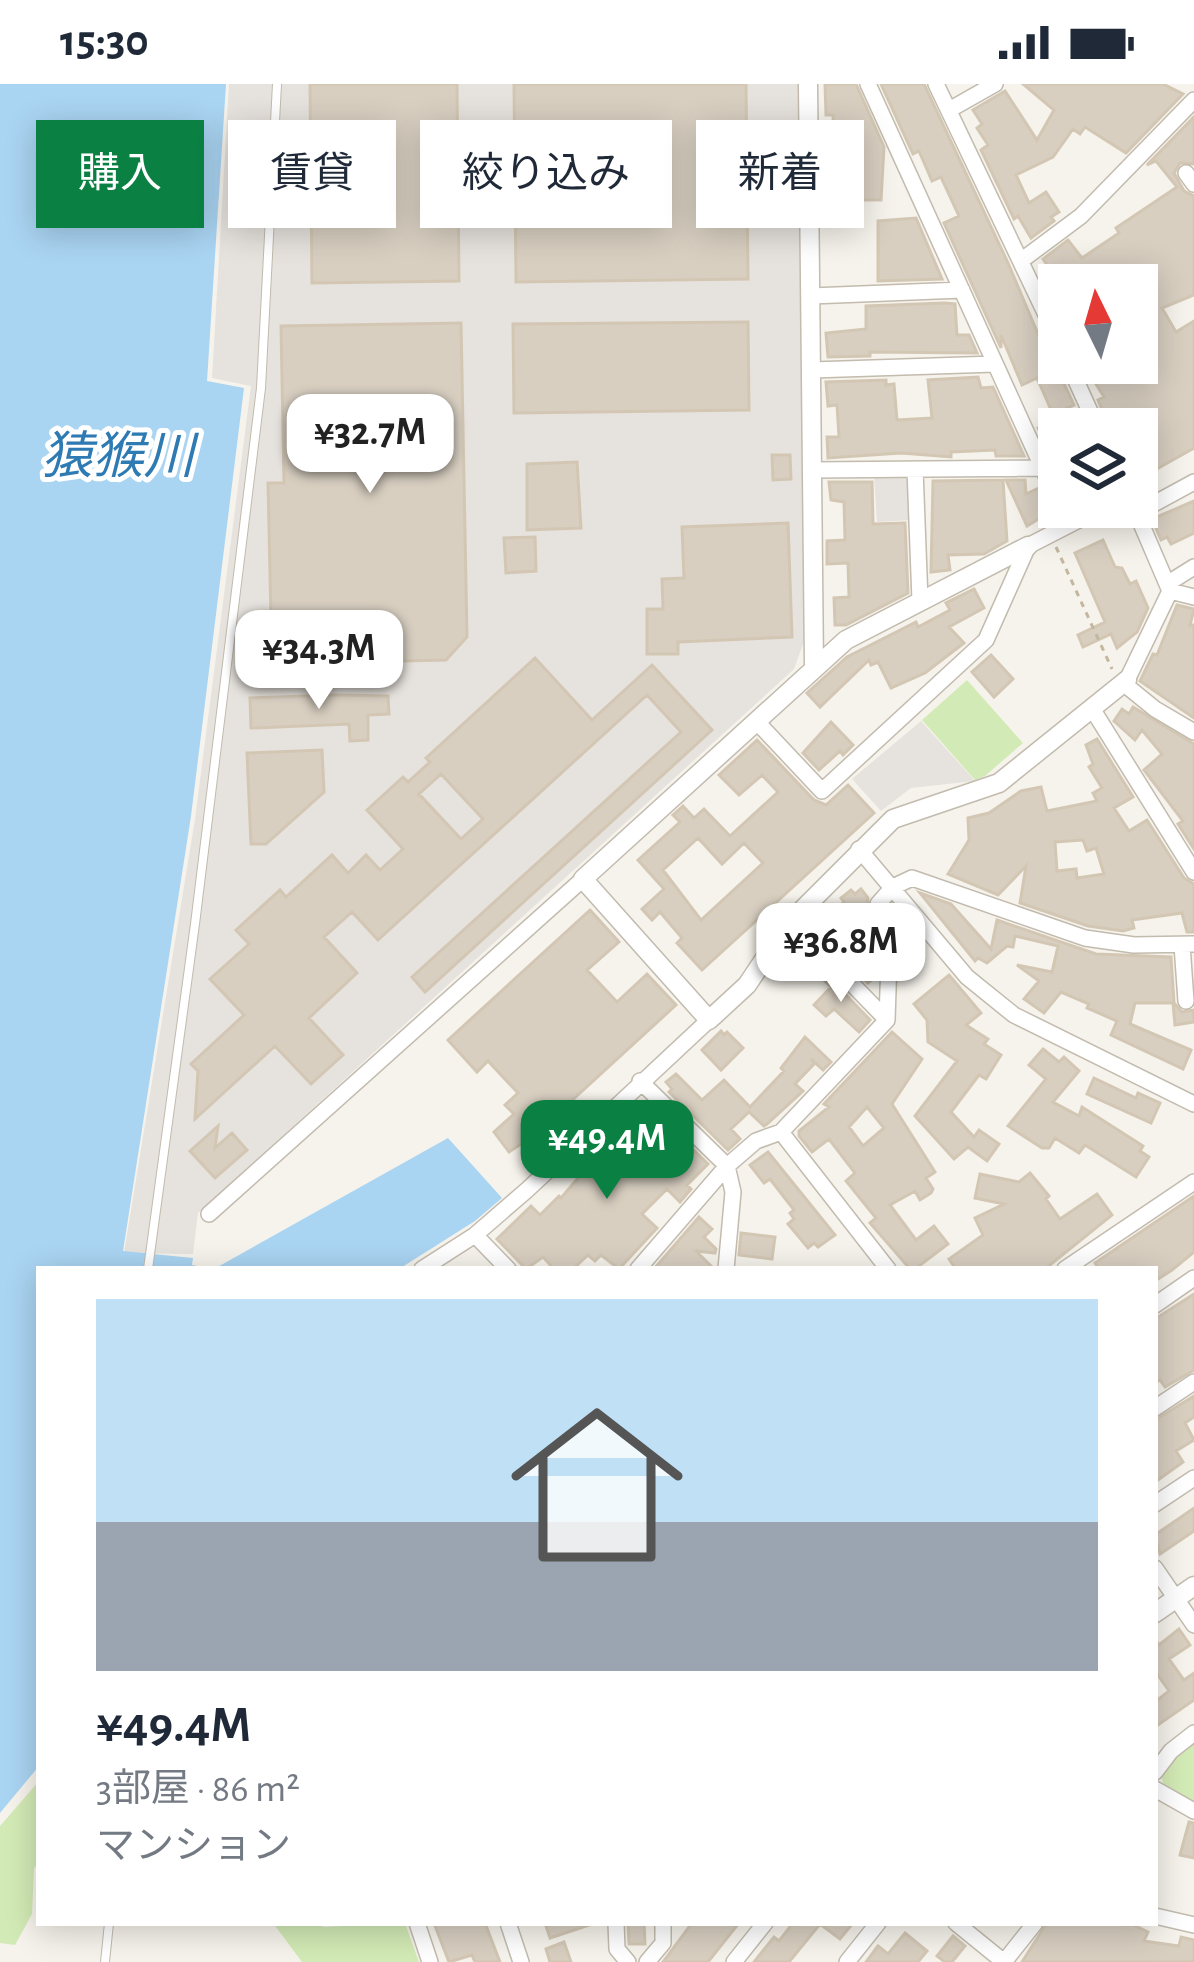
<!DOCTYPE html>
<html lang="ja">
<head>
<meta charset="utf-8">
<style>
  :root { --surface:#fff; --page:#f6f6f7; --text:#1f2937; --muted:#747a83; --line:#e0e1e3; --accent:#0b8043 }
  body { margin:0; font-family:"Alegreya Sans","Noto Sans JP",sans-serif; background:var(--page); color:var(--text); height:100vh; display:flex; flex-direction:column; font-size:45px; white-space:nowrap }
  * { box-sizing:border-box; margin:0 }
  p { font-size:39px; color:var(--muted) }
  .icon { flex:none; width:66px; height:66px; fill:none; stroke:currentColor; stroke-width:2; stroke-linecap:round; stroke-linejoin:round }
  .map { position:relative; flex:1; overflow:hidden }
  .sheet { position:absolute; left:36px; top:1182px; width:1122px; height:660px; display:flex; flex-direction:column; background:var(--surface); border-radius:0px; box-shadow:0 6px 30px #0003 }
  .sheet>* { flex:none }
  .hud { position:absolute; left:36px; top:36px; width:1122px; height:108px; display:flex; gap:24px }
  .needle { width:78px; rotate:355deg }
  .buttons { position:absolute; left:1038px; top:180px; display:grid; gap:24px }
  .buttons a { display:grid; place-items:center; width:120px; height:120px; border-radius:0px; background:var(--surface); box-shadow:0 6px 30px #0003; font-size:60px }
  .price { position:absolute; translate:-50% -102px; padding:0 27px; border-radius:24px; background:#fff; color:#222; font-size:39px; line-height:78px; filter:drop-shadow(0 3px 6px #0008) }
  .price::after { content:''; position:absolute; left:50%; top:72px; width:36px; height:27px; margin-left:-18px; background:inherit; clip-path:polygon(0 0,100% 0,50% 100%) }
  .price.selected { background:var(--accent); color:#fff }
  ul { padding:0; list-style:none }
  li { display:grid; align-content:center; gap:24px; height:636px; padding:0 60px }
  li+li { border-top:3px solid var(--line) }
  li span { display:grid; place-items:center; height:372px; border-radius:0px; color:#555 }
  li>.icon { margin-inline-start:auto }
  span .icon { width:216px; height:216px; fill:#fffc; stroke-width:1 }
  li b { font-size:51px }
  .tag { padding:0 42px; border-radius:0px; background:var(--surface); box-shadow:0 6px 30px #0003; font-size:42px; line-height:108px }
  .tag.selected { background:var(--accent); color:#fff }
  .status { display:flex; justify-content:space-between; align-items:center; height:84px; padding:0 60px; background:var(--surface); direction:ltr }
  .status svg { height:33px; fill:currentColor }
  .map>svg:first-child { display:block }
  .industrial { fill:#e6e2dd }
  .green { fill:#d2eab5 }
  .water { fill:#a9d4f2 }
  .building { fill:#d8cfc1; stroke:#d3c7b4; stroke-width:3; fill-rule:evenodd }
  .lines { fill:none; stroke-linecap:round; stroke-linejoin:round }
  .service-casing { stroke:#c2bbae; stroke-width:10 }
  .minor-casing { stroke:#c2bbae; stroke-width:18 }
  .tertiary-casing { stroke:#c2bbae; stroke-width:21 }
  .path { stroke:#c4b79f; stroke-width:3; stroke-dasharray:6 6; stroke-linecap:butt }
  .service { stroke:#fff; stroke-width:8 }
  .minor { stroke:#fff; stroke-width:15 }
  .tertiary { stroke:#fff; stroke-width:18 }
  .labels { text-anchor:middle; dominant-baseline:central; stroke-width:10; stroke-linejoin:round; paint-order:stroke }
  .water-label { font-size:51px; font-style:italic; fill:#2e7ab2; stroke:#fff }
</style>
</head>
<body>
<div class="status"><b>15:30</b><svg viewBox="0 0 49 12"><path d="M0 12V9h3v3zM5 12V6h3v6zM10 12V3h3v9zM15 12V0h3v12zM26 1h20v11H26zM47 4h2v5h-2z"/></svg></div>
<div class="map">
<svg width="1194" height="1878" viewBox="0 0 1194 1878">
  <rect width="100%" height="100%" fill="#f6f3ec"/>
  <path class="industrial" d="M229 0H800L806 552 794 585 198 1129 193 1170 124 1169 195 735 251 302 212 294Z
    M909 390 912 436 877 438 874 391Z
    M921 637 975 697 911 704 881 727 852 695Z"/>
  <path class="green" d="M967 596 1023 659 985 692 975 696 922 636Z
    M1194 1655V1719L1163 1699 1161 1690Z
    M39 1697V1779L34 1784 32 1830 15 1861 0 1859V1742Z
    M273 1839H320L323 1843 405 1839 419 1878H302Z"/>
  <path class="water" d="M0 0H226L207 297 244 304 191 732 123 1167 193 1174 192 1181 214 1185 448 1054 502 1114 475 1137 399 1185H39V1682L0 1729Z"/>
  <path class="building" d="M310 0H457L459 197 312 199Z
    M514 0H746L748 195 516 198Z
    M825 0H856L884 63 881 116H857L848 109 855 90 826 92 825 73H834L833 31H826Z
    M881 0H924L1008 179 1057 295 1061 293 1074 321 1067 324 1077 345H1059V391L1038 344 1055 335 1037 294 1022 301 1001 251V264L944 139 959 132 941 93 932 97 919 67 913 70Z
    M1023 0H1163L1183 10 1126 69 1085 43 1080 50 1073 45 1053 73 1016 91 1029 119 1046 108 1059 128 1051 133 1054 137 1031 154 1018 132 1014 135 981 66 988 61 977 44 982 40 973 26 1005 7 1037 56 1054 26Z
    M1194 33V80L1180 79 1174 89 1184 107 1194 112V211L1162 224 1176 248 1194 237V364L1155 386 1156 390 1150 393 1156 405 1141 413 1137 406V345H1110L1098 316 1104 313 1083 279H1137V201H1127L1122 191 1110 201H1059V230L1045 200 1055 192 1043 175 1068 156 1082 174 1119 149 1116 144 1177 103 1156 77 1147 81Z
    M916 134 942 195 878 197V137Z
    M944 219 955 220 957 251H969L977 269 870 268V272L828 273 826 249 866 245V222Z
    M748 238 749 326 514 329 513 240Z
    M461 239 467 553 446 576 272 580 268 399H284L281 242Z
    M978 293 981 304 993 303 1024 372H996L995 366 951 368V373L901 369 828 374 827 353H839L837 321 828 322 826 298 886 296V301L894 300 897 336 932 334 928 296Z
    M772 371H790L791 395 773 396Z
    M577 378 581 444 527 446V380Z
    M1003 396 1007 457 984 470 948 471 950 486 931 488 933 397Z
    M1006 396H1025L1026 410 1039 404 1049 426 1059 432 1048 438 1045 431 1027 442Z
    M829 398H872L873 440 905 439 908 509 846 541H835L834 514 849 513 848 479 827 480V457L845 456 844 418 831 416Z
    M1194 417V449L1171 460 1167 453 1161 456 1152 435Z
    M788 439 792 553 678 558V570H647V525H663L662 495 684 494 682 443Z
    M535 453 536 487 506 489 504 454Z
    M1103 456 1115 483 1122 484 1130 500 1136 497 1148 524 1137 548 1117 564 1111 550 1083 563 1078 551 1105 538 1075 469Z
    M974 505 984 524 949 543 964 559 925 589 891 604 878 578 871 581 869 576 820 623 807 609 847 573 916 538 918 543 950 526 946 519Z
    M1177 521 1194 525 1190 541H1194V634L1140 597 1153 570 1157 571Z
    M991 571 1013 595 994 613 972 588Z
    M535 574 592 636 652 581 712 646 425 908 412 893 681 648 647 611 378 856 352 828 324 853 357 889 309 934 343 971 311 1000 275 962 195 1035 198 987 191 980 244 931 210 895 249 860 236 846 280 806 286 813 332 771 348 789 366 771 380 786 403 765 367 726 403 693 408 698 430 678 426 674ZM441 690 483 735 461 755 419 710Z
    M335 611 388 612 389 630 368 631V656L350 657 349 640 251 644 250 614Z
    M1133 623 1194 660V765L1178 740 1183 737 1144 686 1162 670 1142 646 1135 656 1114 637 1122 625 1129 630Z
    M831 638 853 661 843 671 840 667 819 686 803 669Z
    M1097 655 1133 713 1114 724 1129 747 1147 736 1184 794 1194 800V848H1187L1182 829 1132 836 1134 844 1123 847 1088 842 1020 819 1026 782 998 811 948 790 969 756 968 734 989 729 1021 707 1041 703 1047 727 1097 717 1093 709 1102 704 1089 683 1093 680 1086 661ZM1083 756 1087 767 1096 764 1104 790 1077 794 1076 785 1057 787 1055 758Z
    M757 656 814 716 826 721 848 701 874 729 702 886 677 859 682 854 660 828 652 836 642 825 664 805 638 776 680 738 673 731 683 722 694 734 704 725 730 752 778 708 762 691 739 711 719 691ZM698 754 722 780 744 759 763 779 701 836 663 786Z
    M322 666 324 708 266 760H251L247 669Z
    M861 805 868 814 866 828 874 860 869 865 877 879V891L868 899 815 844 844 818 841 814 851 806 855 810Z
    M920 809 951 820 991 865 997 836 1096 870 1171 873 1174 919 1182 928 1194 926V938L1175 941 1173 919H1135L1130 940 1191 966 1183 985 1111 951 1117 937 1087 924 1089 920 1061 908 1044 929 1024 915 1039 897 1017 881 1052 888 1058 862 1015 852 1013 863 1007 862 987 879 978 874 975 877Z
    M590 826 619 858 587 886 617 918 647 890 676 921 533 1052 509 1068 494 1048 514 1030 505 1021 518 1009 488 977 477 988 448 956Z
    M822 886 870 936 859 948 834 925 826 932 814 921 831 903 818 890Z
    M949 891 981 929 966 941 988 955 984 960 1001 971 986 995 979 991 951 1028 974 1053 979 1046 999 1060 987 1077 968 1063 954 1075 915 1032 957 977 928 958 927 936 914 920Z
    M721 947 724 951 727 948 743 964 721 986 702 966Z
    M892 948 922 975 892 1020 935 1088 926 1094 933 1105 931 1109 920 1116 915 1107 890 1121 916 1156 934 1142 948 1160 915 1185H910L870 1139 876 1134 846 1097 855 1089 829 1055 812 1068 799 1052V1047L829 1023 824 1020ZM867 1023 884 1044 863 1062 849 1043Z
    M805 953 831 978 823 986 811 975 815 979 795 1000 803 1007 767 1040 764 1042 749 1028 731 1045 740 1055 728 1066 669 1008 672 1005 666 998 676 990 702 1016 724 996 750 1023 784 987 781 984Z
    M1043 965 1059 978 1064 973 1079 987 1053 1018 1079 1032 1082 1023 1143 1062 1140 1067 1149 1073 1136 1093 1085 1061 1079 1069 1055 1054 1049 1064H1042L1008 1042 1046 995 1029 981Z
    M1094 994 1136 1014 1138 1009 1160 1019 1151 1039 1087 1010Z
    M627 1034 647 1054 666 1039 708 1080 687 1101 691 1105 680 1118 667 1105 642 1130 657 1144 619 1185 601 1171 595 1177 588 1171 573 1185H554L543 1173 526 1185 497 1155 531 1122 540 1131 559 1112 561 1114 590 1080 593 1083 618 1057 611 1051Z
    M218 1042 215 1064 232 1049 247 1066 215 1094 190 1067Z
    M768 1068 835 1151 818 1163 814 1159 808 1164 788 1140 794 1135 790 1129 794 1126 770 1095 764 1099 750 1081Z
    M1030 1089 1049 1112 1046 1115 1060 1135 1097 1110 1112 1131 1045 1185H956L949 1175 983 1151 975 1134 1004 1120 975 1114 980 1090 1019 1098Z
    M1194 1112V1168L1172 1186 1155 1197V1185H1099L1095 1179Z
    M699 1133 712 1145 704 1153 716 1165 715 1169 696 1167 714 1185H654Z
    M741 1149 775 1153 772 1175 739 1171Z
    M1194 1210V1286L1165 1303 1160 1296 1155 1299V1235Z
    M1194 1312V1333L1185 1339 1194 1356 1176 1367 1183 1378 1155 1398V1336Z
    M1194 1424V1447L1160 1470 1155 1451Z
    M1179 1545 1190 1561 1169 1575 1184 1596 1194 1589V1616L1155 1643V1618L1169 1607 1155 1587V1555L1159 1561Z
    M1189 1738 1194 1739V1774L1180 1771Z
    M434 1839H485L500 1878H475L472 1871 449 1878Z
    M545 1839H588L589 1841 550 1854Z
    M628 1839H644L645 1860H629Z
    M692 1839H739L708 1878H663Z
    M793 1839H853L840 1855 820 1840 789 1878H754L774 1853 779 1857Z
    M1047 1839H1129L1148 1848 1144 1857 1179 1862 1181 1853 1194 1856V1878H1022Z
    M905 1849 927 1867 918 1878H866L878 1862 888 1870Z
    M953 1852 965 1862 952 1878H945L937 1872Z
    M564 1858 571 1878H550L546 1865Z"/>
  <g class="lines">
    <g class="service-casing">
      <path id="service" d="M148 1185 195 840 261 304 277 0
        M105 1878 109 1839"/>
    </g>
    <g class="minor-casing">
      <path id="minor" d="M868 0 1059 420
        M936 0 1059 258
        M949 26 995 0
        M1186 89 1194 100
        M1022 176 1081 132 1194 16
        M811 212 962 206
        M1068 279 1098 345
        M812 286 995 280
        M915 385 920 517
        M813 386 1042 384
        M1137 429 1194 398
        M1170 498 1194 483
        M1170 507 1194 513
        M1127 596 1170 507 1134 423
        M1123 599 1155 625 1194 648
        M1093 626 1194 788
        M757 638 822 707 986 556 1028 462 1104 423
        M859 765 967 893 1014 931 1194 1020
        M791 837 887 936
        M1182 861 1186 917
        M640 997 727 1082 733 1108 726 1185
        M781 1048 888 1185
        M209 1130 583 795
        M475 1151 508 1185
        M422 1185 475 1151 527 1106 709 936
        M638 1185 727 1082 756 1057 781 1048 887 936 889 876 878 820 893 803 912 794 1085 854 1134 861 1194 860
        M1065 1185 1194 1098
        M1155 1221 1194 1194
        M1155 1324 1194 1298
        M1155 1420 1194 1394
        M1155 1484 1194 1541
        M1155 1688 1171 1667 1194 1649
        M1155 1705 1194 1727
        M1155 1832 1194 1841
        M417 1839 430 1878
        M508 1839 521 1878
        M616 1839 617 1865 628 1878
        M956 1839 1004 1878 1035 1839
        M647 1878 663 1859V1839
        M734 1878 765 1839
        M847 1878 878 1839"/>
    </g>
    <g class="tertiary-casing">
      <path id="tertiary" d="M808 0 814 583
        M1028 462 846 556 583 795 709 936 747 901 788 840 893 735 999 699 1127 596
        M1155 1529 1194 1502"/>
    </g>
    <path class="path" d="M1056 463 1112 585"/>
    <use href="#service" class="service"/>
    <use href="#minor" class="minor"/>
    <use href="#tertiary" class="tertiary"/>
  </g>
  <g class="labels">
    <g class="water-label">
      <text x="118" y="373">猿猴川</text>
    </g>
  </g>
</svg>
<div class="buttons">
<a><svg class="needle" viewBox="-14 -14 28 28"><path d="M0-13l5 13h-10z" fill="#e53935"/><path d="M0 13l5-13h-10z" fill="#747a83"/></svg></a>
<a><svg class="icon" aria-label="layers" viewBox="0 0 24 24"><path d="M12 4l9 5-9 5-9-5zM3 14l9 5 9-5"/></svg></a>
</div>
<b class="price" style="left:370px;top:412px">¥32.7M</b>
<b class="price" style="left:319px;top:628px">¥34.3M</b>
<b class="price" style="left:841px;top:921px">¥36.8M</b>
<b class="price selected" style="left:607px;top:1118px">¥49.4M</b>
<div class="hud">
<a class="tag selected">購入</a>
<a class="tag">賃貸</a>
<a class="tag">絞り込み</a>
<a class="tag">新着</a>
</div>
<section class="sheet">
<ul>
<li><span style="background:linear-gradient(#bfe0f5 60%,#9aa5b1 0)"><svg class="icon" aria-label="home" viewBox="0 0 24 24"><path d="M3 11l9-7 9 7M6 9v11h12V9"/></svg></span><div><b>¥49.4M</b><p>3部屋 · 86 m²</p><p>マンション</p></div></li>
</ul>
</section>
</div>
</body>
</html>
